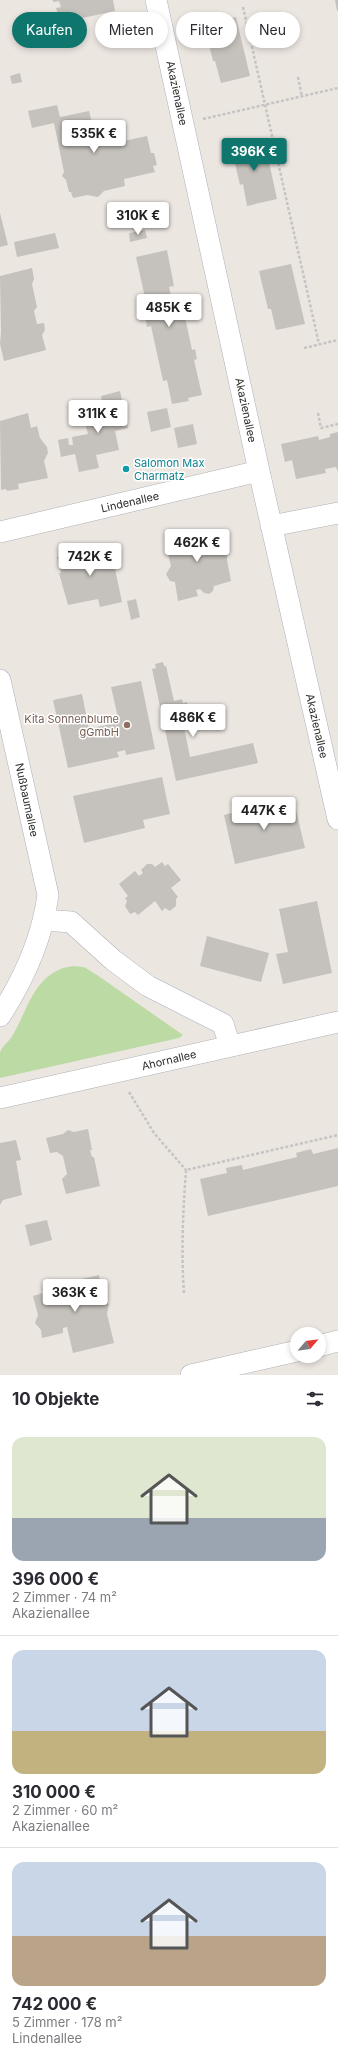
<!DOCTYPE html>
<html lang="de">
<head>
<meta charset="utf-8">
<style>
  :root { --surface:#fff; --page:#f7f7f7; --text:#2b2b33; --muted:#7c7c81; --line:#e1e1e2; --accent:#0f766e }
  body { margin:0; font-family:Inter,sans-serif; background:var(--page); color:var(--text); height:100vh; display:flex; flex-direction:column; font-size:15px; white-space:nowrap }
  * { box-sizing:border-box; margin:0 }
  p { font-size:13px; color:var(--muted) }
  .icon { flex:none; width:22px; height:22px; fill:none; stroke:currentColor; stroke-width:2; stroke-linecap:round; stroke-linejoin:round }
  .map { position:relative; height:1375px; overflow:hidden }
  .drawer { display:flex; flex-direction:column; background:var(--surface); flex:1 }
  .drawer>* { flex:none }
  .guide { position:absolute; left:12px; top:12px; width:314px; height:36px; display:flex; gap:8px }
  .needle { width:26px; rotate:61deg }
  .tools { position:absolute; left:290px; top:1327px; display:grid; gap:8px }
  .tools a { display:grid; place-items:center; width:36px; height:36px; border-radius:50%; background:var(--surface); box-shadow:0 2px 6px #0003; font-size:20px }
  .price { position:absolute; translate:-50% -34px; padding:0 9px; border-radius:4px; background:#fff; color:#222; font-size:13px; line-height:26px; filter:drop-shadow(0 1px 2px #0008) }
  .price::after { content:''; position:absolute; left:50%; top:24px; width:12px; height:9px; margin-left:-6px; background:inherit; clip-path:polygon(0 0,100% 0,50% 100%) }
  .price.on { background:var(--accent); color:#fff }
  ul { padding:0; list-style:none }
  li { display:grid; align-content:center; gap:8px; height:212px; padding:0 12px }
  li+li { border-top:1px solid var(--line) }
  li span { display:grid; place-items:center; height:124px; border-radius:12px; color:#555 }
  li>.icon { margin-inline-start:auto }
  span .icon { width:72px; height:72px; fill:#fffc; stroke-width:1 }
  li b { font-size:17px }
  h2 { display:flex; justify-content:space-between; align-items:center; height:48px; padding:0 12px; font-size:17px }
  .tag { padding:0 14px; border-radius:18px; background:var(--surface); box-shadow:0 2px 6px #0003; font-size:14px; line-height:36px }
  .tag.on { background:var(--accent); color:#fff }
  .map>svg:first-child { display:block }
  .green { fill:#bcdba4 }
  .building { fill:#c5c1bc }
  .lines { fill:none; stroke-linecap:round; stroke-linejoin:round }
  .street-casing { stroke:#adb0b7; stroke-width:22 }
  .path { stroke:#c4c4c4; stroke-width:2.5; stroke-dasharray:3 2; stroke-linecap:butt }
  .street { stroke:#fff; stroke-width:21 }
  .culture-dot { fill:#0f9aa8; stroke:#fff; stroke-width:1.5 }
  .education-dot { fill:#8d6e63; stroke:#fff; stroke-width:1.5 }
  .labels { text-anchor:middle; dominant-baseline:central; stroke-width:3; stroke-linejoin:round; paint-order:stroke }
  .street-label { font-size:11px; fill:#2c2c2c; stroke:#fff }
  .culture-label { font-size:11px; fill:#0d838f; stroke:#fff; text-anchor:start }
  .education-label { font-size:11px; fill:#785e54; stroke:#fff; text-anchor:end }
</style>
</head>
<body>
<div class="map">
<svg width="338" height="1375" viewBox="0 0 338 1375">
  <rect width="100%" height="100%" fill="#ece6e1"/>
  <path class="green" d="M73 966 84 967 97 975 183 1035 179 1038 0 1078C0 1070 0 1060 0 1053 1 1047 8 1042 11 1038 29 1009 34 971 73 966Z"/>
  <path class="building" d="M52 0H113L115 11 64 22 63 17 59 18 56 8 61 7 59 1 54 2Z
    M335 0H338V10L337 11Z
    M236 17 250 76 221 83 215 61H213L204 24Z
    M79 23 81 34 62 38 60 28Z
    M20 73 22 82 12 84 10 76Z
    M57 105 60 117 89 111 97 144 104 142 105 145 147 136 151 153H154L157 165 153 166 155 172 124 179 125 186 104 191 98 197 87 195 73 198 71 192H69L66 180 62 176 64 172 54 123 32 128 28 111Z
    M264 139 277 199 247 206 243 184 240 185 231 146Z
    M0 213 8 245 0 247Z
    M145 230 147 238 130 242 129 233Z
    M55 233 59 248 17 257 14 242Z
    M167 250 174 286 169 287 173 304 182 303 192 350 195 349 197 359 194 360 202 395 188 398 189 401 172 404 167 380 163 381 151 326 147 327 144 312 148 311 136 257Z
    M291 264 305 324 276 330 271 309H268L259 271Z
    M32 268 34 279 32 284 37 307 34 311 37 324 44 323 45 330 42 335 46 350 4 361 0 344 1 332 0 276Z
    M120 391 128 428 115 431 119 450 96 455 99 468 79 472 75 454 61 457 58 440 68 438 69 445H73L72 437 88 434 84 418 105 414 101 396Z
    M167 408 171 427 151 432 147 412Z
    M28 413 31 428 37 426 40 438 47 447 48 453 44 461 48 478 18 484 19 489 7 491 6 489 1 490 0 421Z
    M193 424 197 444 178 448 174 428Z
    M338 432V472L336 467 325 469 326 473 296 479 292 460 285 462 281 444 318 436 319 440 330 437V434Z
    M199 529 200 534 220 530 227 550V560L231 581 214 586 213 591 209 594 204 593 200 589 196 590 198 596 178 601 175 582 170 581 166 574 171 566 165 542 174 540 173 535Z
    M110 545 122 602 100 607 98 599 68 605 59 573H61L57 557Z
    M136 599 140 617 131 620 127 601Z
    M163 662 164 666H166L174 701 182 699 183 703 187 702 190 716 185 717 186 721 183 722 190 757 253 743 258 763 176 781 152 669 156 668 155 664Z
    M141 681 155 749 126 755 125 750 117 752 119 757 68 768 53 700 82 694 89 729 119 722 111 687Z
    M162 777 170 814 143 820 145 828 84 843 73 796Z
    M293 798 305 848 235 864 224 815Z
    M162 862 165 866 168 864 181 880 171 888 178 897 176 899V906L170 911 165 908 162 911 155 901 138 915 135 912 130 914 125 906 127 901 125 898 128 896 119 884 135 871 139 876 143 873 141 870 147 864H152L155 867Z
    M317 901 332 973 283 984 276 954 288 952 279 909Z
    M207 936 269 953 261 982 200 966Z
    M88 1129 92 1150H90L92 1157H94L100 1186 66 1194 62 1179 67 1174 63 1156 57 1152 50 1153 46 1138 63 1134 68 1130 74 1132Z
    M16 1140 21 1160 16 1161 22 1195 3 1200 0 1205V1143Z
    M338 1148V1186L208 1216 200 1179 227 1173 226 1168 242 1165 243 1170 297 1157 296 1153 311 1149 313 1154Z
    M47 1220 52 1240 30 1246 25 1225Z
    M99 1275 103 1298 109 1304 107 1314 114 1343 73 1353 67 1327 63 1328V1333L42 1338 41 1330 35 1323 38 1315 33 1296 43 1293 42 1288Z"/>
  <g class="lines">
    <g class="street-casing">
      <path id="street" d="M156 0 259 471 338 819
        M271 526 338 513
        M0 532 259 471
        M0 680 48 895C42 939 24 979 0 1016
        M44 920 71 922 113 960 148 986 223 1024 230 1046
        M0 1098 338 1022
        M319 1346 338 1341
        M191 1375 297 1351"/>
    </g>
    <path class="path" d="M243 7 319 344
      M298 77 302 97
      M203 119 338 88
      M304 348 338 340
      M318 413 321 428 338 424
      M129 1092 154 1133 186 1170
      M184 1293C181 1251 183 1212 186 1170L338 1135"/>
    <use href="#street" class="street"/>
  </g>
  <circle class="culture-dot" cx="126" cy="469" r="4"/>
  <circle class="education-dot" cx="127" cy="725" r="4"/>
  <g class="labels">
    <g class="street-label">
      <text transform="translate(177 93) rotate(78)">Akazienallee</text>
      <text transform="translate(246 410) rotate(78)">Akazienallee</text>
      <text transform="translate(130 502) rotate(-13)">Lindenallee</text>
      <text transform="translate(317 726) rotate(77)">Akazienallee</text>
      <text transform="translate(27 800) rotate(78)">Nußbaumallee</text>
      <text transform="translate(169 1060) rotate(-13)">Ahornallee</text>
    </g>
    <g class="culture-label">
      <text x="134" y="463">Salomon Max<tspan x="134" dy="13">Charmatz</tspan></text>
    </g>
    <g class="education-label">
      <text x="119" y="719">Kita Sonnenblume<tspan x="119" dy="13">gGmbH</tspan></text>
    </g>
  </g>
</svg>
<div class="tools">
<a><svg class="needle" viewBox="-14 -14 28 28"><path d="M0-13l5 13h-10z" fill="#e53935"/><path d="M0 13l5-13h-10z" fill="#7c7c81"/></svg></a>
</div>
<b class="price" style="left:94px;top:154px">535K €</b>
<b class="price on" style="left:254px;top:172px">396K €</b>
<b class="price" style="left:138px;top:236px">310K €</b>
<b class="price" style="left:169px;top:328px">485K €</b>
<b class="price" style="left:98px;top:434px">311K €</b>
<b class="price" style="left:197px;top:563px">462K €</b>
<b class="price" style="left:90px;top:577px">742K €</b>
<b class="price" style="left:193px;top:738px">486K €</b>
<b class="price" style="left:264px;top:831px">447K €</b>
<b class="price" style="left:75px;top:1313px">363K €</b>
<div class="guide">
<a class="tag on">Kaufen</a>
<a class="tag">Mieten</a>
<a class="tag">Filter</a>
<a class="tag">Neu</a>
</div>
</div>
<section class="drawer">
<h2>10 Objekte<svg class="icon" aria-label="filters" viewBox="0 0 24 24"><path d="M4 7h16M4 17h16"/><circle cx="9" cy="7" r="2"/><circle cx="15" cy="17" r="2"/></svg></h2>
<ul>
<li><span style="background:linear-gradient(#dfe7d0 65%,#9aa5b1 0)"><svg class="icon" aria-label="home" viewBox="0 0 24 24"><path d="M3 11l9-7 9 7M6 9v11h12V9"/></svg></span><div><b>396 000 €</b><p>2 Zimmer · 74 m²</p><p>Akazienallee</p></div></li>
<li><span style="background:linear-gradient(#c9d6e8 65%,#c2b280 0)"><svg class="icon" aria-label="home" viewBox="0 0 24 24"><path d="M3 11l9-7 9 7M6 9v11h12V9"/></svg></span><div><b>310 000 €</b><p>2 Zimmer · 60 m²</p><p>Akazienallee</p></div></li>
<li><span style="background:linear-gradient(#c9d6e8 60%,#b9a48a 0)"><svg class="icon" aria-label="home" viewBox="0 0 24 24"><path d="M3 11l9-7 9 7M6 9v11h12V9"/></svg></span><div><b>742 000 €</b><p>5 Zimmer · 178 m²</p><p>Lindenallee</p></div></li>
</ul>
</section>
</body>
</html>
